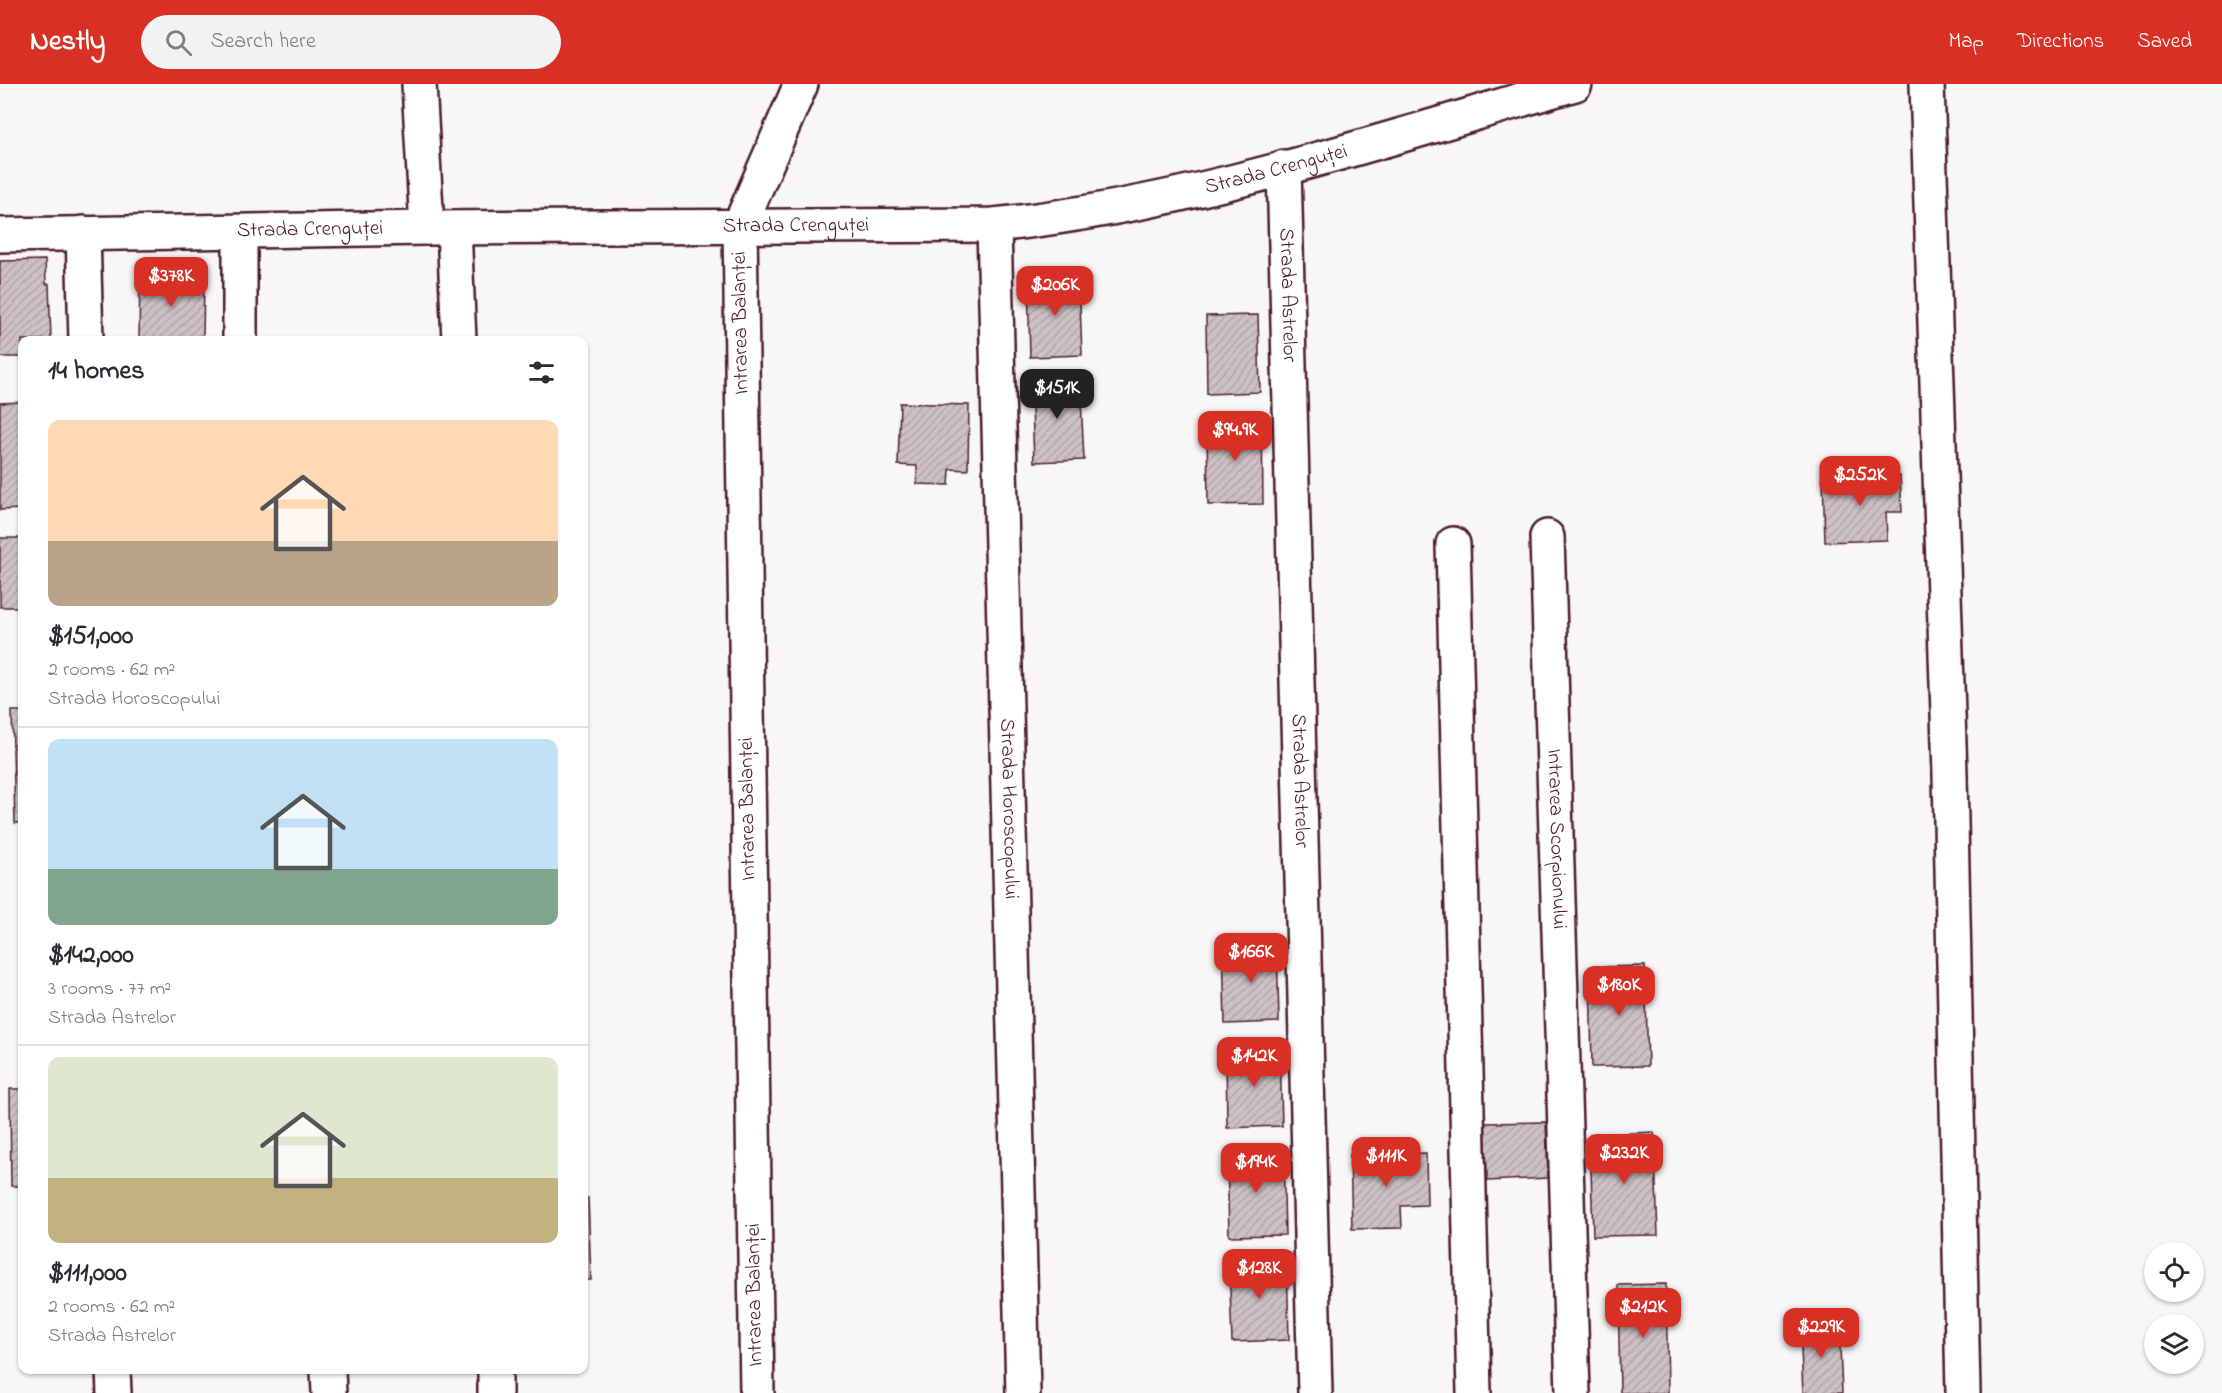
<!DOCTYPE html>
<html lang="en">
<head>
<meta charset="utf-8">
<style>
  :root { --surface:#fff; --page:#f2f2f3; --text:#2b2b33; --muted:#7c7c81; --line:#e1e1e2; --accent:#d93025 }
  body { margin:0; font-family:"Indie Flower",sans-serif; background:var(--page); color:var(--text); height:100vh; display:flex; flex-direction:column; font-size:22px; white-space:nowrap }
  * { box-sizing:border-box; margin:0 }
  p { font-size:20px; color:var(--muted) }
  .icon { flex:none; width:33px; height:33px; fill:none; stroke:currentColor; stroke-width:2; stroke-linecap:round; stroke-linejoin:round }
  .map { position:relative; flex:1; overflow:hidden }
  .drawer { position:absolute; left:18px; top:252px; width:570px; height:1038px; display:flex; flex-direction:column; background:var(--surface); border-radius:12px; box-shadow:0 2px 4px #0004 }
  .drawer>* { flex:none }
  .buttons { position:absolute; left:2144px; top:1158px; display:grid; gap:12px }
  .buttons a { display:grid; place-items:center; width:60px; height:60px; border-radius:50%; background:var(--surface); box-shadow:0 2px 4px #0004; font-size:30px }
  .price { position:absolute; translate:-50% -51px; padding:0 14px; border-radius:12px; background:var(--accent); color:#fff; font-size:20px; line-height:39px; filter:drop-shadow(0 2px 3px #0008) }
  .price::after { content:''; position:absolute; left:50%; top:36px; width:18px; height:14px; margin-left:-9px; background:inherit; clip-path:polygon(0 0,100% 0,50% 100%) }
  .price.selected { background:#222; color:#fff }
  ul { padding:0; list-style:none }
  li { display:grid; align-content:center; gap:12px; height:318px; padding:0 30px }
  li+li { border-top:2px solid var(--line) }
  li span { display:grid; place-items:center; height:186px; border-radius:12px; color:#555 }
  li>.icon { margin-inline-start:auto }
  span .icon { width:108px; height:108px; fill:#fffc; stroke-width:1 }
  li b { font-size:26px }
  h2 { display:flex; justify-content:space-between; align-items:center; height:72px; padding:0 30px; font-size:26px }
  header { display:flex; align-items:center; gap:36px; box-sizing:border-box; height:84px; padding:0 30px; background:var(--accent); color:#fff }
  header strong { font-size:28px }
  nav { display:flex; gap:33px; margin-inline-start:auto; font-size:21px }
  .search { width:420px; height:54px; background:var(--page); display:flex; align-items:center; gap:15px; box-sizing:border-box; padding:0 21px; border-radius:33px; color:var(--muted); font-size:22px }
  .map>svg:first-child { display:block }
  .building { fill:url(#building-hatch); stroke:#4a1f2b; stroke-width:1.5 }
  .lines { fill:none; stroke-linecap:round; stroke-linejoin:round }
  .minor-casing { stroke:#4a1f2b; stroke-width:38 }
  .minor { stroke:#fff; stroke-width:33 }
  .labels { text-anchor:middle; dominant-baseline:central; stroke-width:5; stroke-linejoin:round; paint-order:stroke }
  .street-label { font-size:21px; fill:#4a1f2b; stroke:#fff }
</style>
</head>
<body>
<header>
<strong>Nestly</strong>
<div class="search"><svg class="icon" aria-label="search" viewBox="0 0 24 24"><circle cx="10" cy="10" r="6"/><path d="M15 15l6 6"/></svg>Search here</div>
<nav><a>Map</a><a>Directions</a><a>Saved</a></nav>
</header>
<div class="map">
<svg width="2222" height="1309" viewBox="0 0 2222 1309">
  <defs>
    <pattern id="building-hatch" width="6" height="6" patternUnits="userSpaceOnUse" patternTransform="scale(1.5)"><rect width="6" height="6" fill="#cdc1c4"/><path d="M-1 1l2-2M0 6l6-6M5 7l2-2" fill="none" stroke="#b2a5a9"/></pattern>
  </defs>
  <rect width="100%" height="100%" fill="#f8f6f7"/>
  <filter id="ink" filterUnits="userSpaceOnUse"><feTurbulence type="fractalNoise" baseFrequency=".0167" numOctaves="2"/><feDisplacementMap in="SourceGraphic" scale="12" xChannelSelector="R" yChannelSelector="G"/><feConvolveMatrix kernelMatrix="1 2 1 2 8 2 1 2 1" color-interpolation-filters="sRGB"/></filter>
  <g filter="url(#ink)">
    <path class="building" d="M45 176 46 200H49L51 256H22V273H0V177Z
      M140 191 204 193 203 256H139Z
      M1079 194 1082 271 1030 273 1028 195Z
      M1258 231 1260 308 1207 310 1206 232Z
      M1080 294 1084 376 1034 378 1031 296Z
      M22 318V425L0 426V319Z
      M900 319 969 321 968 386 950 385 949 401 917 400V382L898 381Z
      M1262 336 1263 420 1208 421 1207 337Z
      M1900 392 1902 428H1886L1887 456 1825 458 1823 394Z
      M0 454H22V523H0Z
      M12 627H22V739H15Z
      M1277 860 1279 938 1225 940 1223 862Z
      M1645 882 1648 982 1592 983 1590 883Z
      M1280 964 1282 1042 1227 1044 1226 965Z
      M10 1005H22V1102H11Z
      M1546 1038 1548 1094 1487 1097 1485 1039Z
      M1654 1048 1658 1151 1593 1152 1590 1051Z
      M1283 1067 1285 1151 1229 1152 1227 1069Z
      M1426 1069 1427 1121 1401 1122 1402 1144 1352 1145 1350 1071Z
      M584 1114H588L591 1196H584Z
      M1287 1175 1289 1256 1232 1258 1229 1177Z
      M1666 1200 1668 1309H1620L1618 1201Z
      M1839 1240 1842 1309H1803L1800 1242Z"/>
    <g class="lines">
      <g class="minor-casing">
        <g id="minor">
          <path d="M419 0 427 144"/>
          <path d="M1927 0 1950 690 1963 1309"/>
          <path id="s1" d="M1284 83 1315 1309"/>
          <path id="s2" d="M994 141 1023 1309"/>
          <path d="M454 145 459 256"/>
          <path d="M83 149 86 256"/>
          <path d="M240 149V256"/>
          <path id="s3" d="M0 151 427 144 994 141C1192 121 1384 55 1575 0"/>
          <path id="s4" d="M1547 453 1573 1309"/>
          <path d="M1453 460 1474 1309"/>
          <path d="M113 1286 114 1309"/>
          <path d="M328 1286 329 1309"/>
          <path d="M495 1286V1309"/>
          <path d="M757 1309 740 141 801 0"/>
        </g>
      </g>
      <use href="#minor" class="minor"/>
    </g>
  </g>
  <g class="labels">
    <g class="street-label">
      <text stroke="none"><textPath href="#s3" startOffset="1282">Strada Crenguței</textPath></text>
      <text stroke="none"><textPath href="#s3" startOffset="796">Strada Crenguței</textPath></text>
      <text stroke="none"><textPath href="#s3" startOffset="310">Strada Crenguței</textPath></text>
      <text stroke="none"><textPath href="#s1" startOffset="128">Strada Astrelor</textPath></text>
      <text transform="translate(741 239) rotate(-91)">Intrarea Balanței</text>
      <text stroke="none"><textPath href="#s1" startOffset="614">Strada Astrelor</textPath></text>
      <text transform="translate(748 725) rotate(-91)">Intrarea Balanței</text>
      <text stroke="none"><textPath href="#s2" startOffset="584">Strada Horoscopului</textPath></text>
      <text stroke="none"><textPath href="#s4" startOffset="302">Intrarea Scorpionului</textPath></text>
      <text transform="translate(755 1211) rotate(-91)">Intrarea Balanței</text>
    </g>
  </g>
</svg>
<div class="buttons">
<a><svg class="icon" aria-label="locate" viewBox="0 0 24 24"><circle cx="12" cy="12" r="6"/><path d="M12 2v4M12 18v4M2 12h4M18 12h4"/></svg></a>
<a><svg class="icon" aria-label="layers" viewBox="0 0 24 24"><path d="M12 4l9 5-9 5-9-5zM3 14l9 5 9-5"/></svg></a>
</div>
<b class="price" style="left:171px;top:224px">$378K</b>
<b class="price" style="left:1055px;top:233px">$206K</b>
<b class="price selected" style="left:1057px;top:336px">$151K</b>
<b class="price" style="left:1235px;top:378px">$94.9K</b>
<b class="price" style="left:1860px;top:423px">$252K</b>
<b class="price" style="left:1251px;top:900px">$166K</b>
<b class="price" style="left:1619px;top:933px">$180K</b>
<b class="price" style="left:1254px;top:1004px">$142K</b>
<b class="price" style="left:1624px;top:1101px">$232K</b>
<b class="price" style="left:1386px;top:1104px">$111K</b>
<b class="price" style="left:1256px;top:1110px">$194K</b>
<b class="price" style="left:1259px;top:1216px">$128K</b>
<b class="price" style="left:1643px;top:1255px">$212K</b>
<b class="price" style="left:1821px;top:1275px">$229K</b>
<section class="drawer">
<h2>14 homes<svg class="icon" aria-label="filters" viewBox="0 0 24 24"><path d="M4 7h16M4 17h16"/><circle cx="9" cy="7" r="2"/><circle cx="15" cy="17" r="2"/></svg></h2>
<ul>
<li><span style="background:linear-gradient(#ffd9b3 65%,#b9a48a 0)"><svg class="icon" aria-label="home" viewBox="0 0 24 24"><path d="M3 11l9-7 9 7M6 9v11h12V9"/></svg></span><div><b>$151,000</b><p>2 rooms · 62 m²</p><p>Strada Horoscopului</p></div></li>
<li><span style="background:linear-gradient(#bfe0f5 70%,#7fa58c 0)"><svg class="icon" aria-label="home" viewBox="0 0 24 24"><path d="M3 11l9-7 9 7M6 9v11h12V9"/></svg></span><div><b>$142,000</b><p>3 rooms · 77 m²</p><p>Strada Astrelor</p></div></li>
<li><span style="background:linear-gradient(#dfe7d0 65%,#c2b280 0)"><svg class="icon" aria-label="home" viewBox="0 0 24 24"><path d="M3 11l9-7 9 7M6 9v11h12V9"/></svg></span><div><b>$111,000</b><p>2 rooms · 62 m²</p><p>Strada Astrelor</p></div></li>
</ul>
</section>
</div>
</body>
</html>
